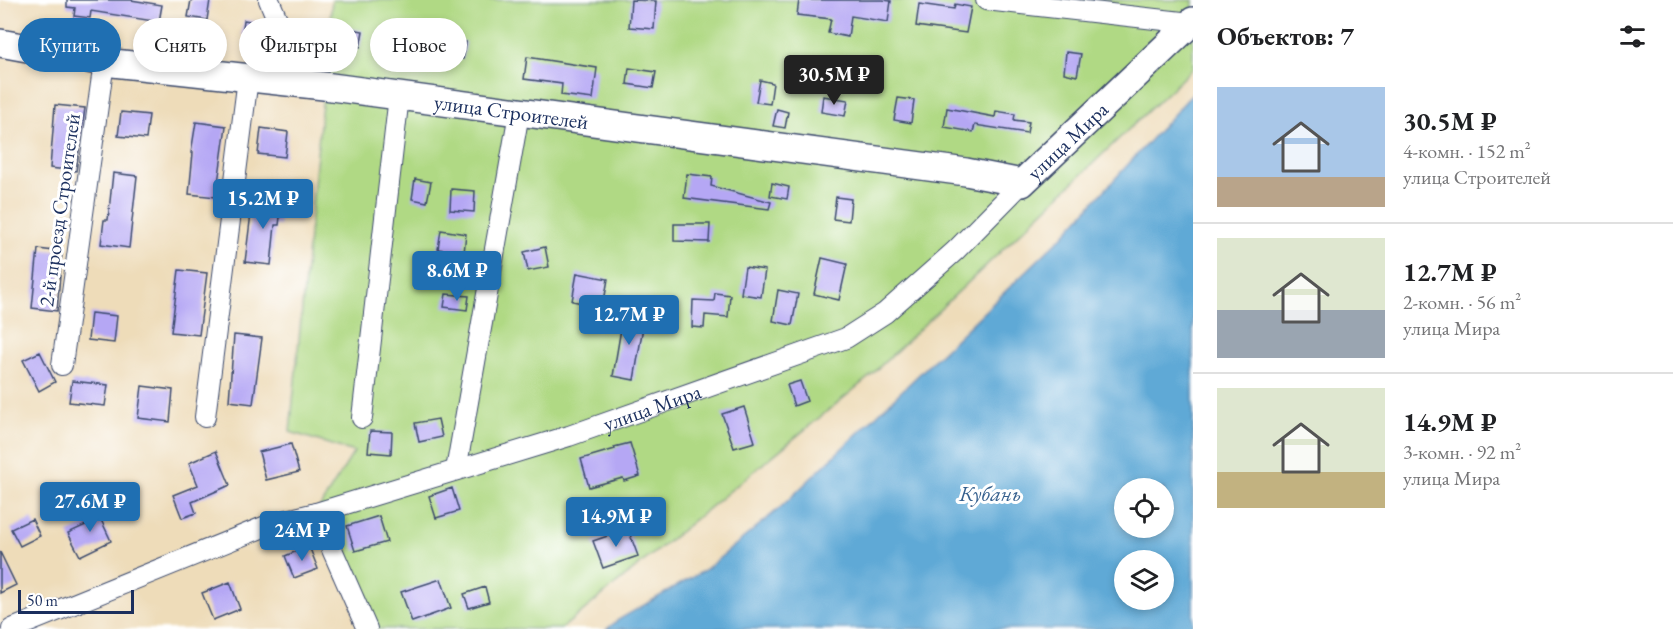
<!DOCTYPE html>
<html lang="ru">
<head>
<meta charset="utf-8">
<style>
  :root { --surface:#fff; --page:#f6f6f6; --text:#202124; --muted:#757577; --line:#e0e0e0; --accent:#1f6fb2 }
  body { margin:0; font-family:"EB Garamond",serif; background:var(--page); color:var(--text); height:100vh; display:flex; flex-direction:column; font-size:22px; white-space:nowrap }
  * { box-sizing:border-box; margin:0 }
  p { font-size:20px; color:var(--muted) }
  .icon { flex:none; width:33px; height:33px; fill:none; stroke:currentColor; stroke-width:2; stroke-linecap:round; stroke-linejoin:round }
  .map { position:relative; flex:1; overflow:hidden }
  .details { display:flex; flex-direction:column; background:var(--surface); width:480px }
  .details>* { flex:none }
  .guide { position:absolute; left:18px; top:18px; width:570px; height:54px; display:flex; gap:12px }
  .fabs { position:absolute; left:1114px; top:478px; display:grid; gap:12px }
  .fabs a { display:grid; place-items:center; width:60px; height:60px; border-radius:50%; background:var(--surface); box-shadow:0 3px 9px #0003; font-size:30px }
  .scale { position:absolute; left:18px; bottom:15px; width:116px; box-sizing:border-box; padding-left:6px; border:3px solid #1b2f5e; border-top:0; font-size:16px; line-height:21px; white-space:nowrap; color:#1b2f5e; -webkit-text-stroke:4px #fff; paint-order:stroke }
  .price { position:absolute; translate:-50% -51px; padding:0 14px; border-radius:6px; background:var(--accent); color:#fff; font-size:20px; line-height:39px; filter:drop-shadow(0 2px 3px #0008) }
  .price::after { content:''; position:absolute; left:50%; top:36px; width:18px; height:14px; margin-left:-9px; background:inherit; clip-path:polygon(0 0,100% 0,50% 100%) }
  .price.on { background:#222; color:#fff }
  ul { padding:0; list-style:none }
  li { display:flex; align-items:center; gap:18px; height:150px; padding:0 24px }
  li+li { border-top:2px solid var(--line) }
  li span { display:grid; place-items:center; flex:none; width:168px; height:120px; border-radius:0px; color:#555 }
  li>.icon { margin-inline-start:auto }
  span .icon { width:72px; height:72px; fill:#fffc; stroke-width:1 }
  li b { font-size:26px }
  h2 { display:flex; justify-content:space-between; align-items:center; height:72px; padding:0 24px; font-size:26px }
  .tag { padding:0 21px; border-radius:27px; background:var(--surface); box-shadow:0 3px 9px #0003; font-size:21px; line-height:54px }
  .tag.on { background:var(--accent); color:#fff }
  main { display:flex; flex:1; min-height:0 }
  .map>svg:first-child { display:block }
  .green { fill:#b0d984; stroke:#668471; stroke-width:1.5 }
  .water { fill:#5ea9d6; stroke:#3c6c9a; stroke-width:1.5; fill-rule:evenodd }
  .building { fill:#b5a7f4 }
  .lines { fill:none; stroke-linecap:round; stroke-linejoin:round }
  .street-casing { stroke:#3b496c; stroke-width:22 }
  .secondary-casing { stroke:#3b496c; stroke-width:30 }
  .street { stroke:#fff; stroke-width:20 }
  .secondary { stroke:#fff; stroke-width:27 }
  .labels { text-anchor:middle; dominant-baseline:central; stroke-width:6; stroke-linejoin:round; paint-order:stroke }
  .street-label { font-size:21px; fill:#1b2f5e; stroke:#fff }
  .water-label { font-size:22px; font-style:italic; fill:#36608e; stroke:#fff }
</style>
</head>
<body>
<main>
<div class="map">
<svg width="1193" height="629" viewBox="0 0 1193 629">
  <rect width="100%" height="100%" fill="#fff"/>
  <filter id="ink" filterUnits="userSpaceOnUse"><feTurbulence type="fractalNoise" baseFrequency=".0167" numOctaves="2"/><feDisplacementMap in="SourceGraphic" scale="12" xChannelSelector="R" yChannelSelector="G"/><feConvolveMatrix kernelMatrix="1 2 1 2 8 2 1 2 1" color-interpolation-filters="sRGB"/></filter>
  <filter id="wash" filterUnits="userSpaceOnUse"><feTurbulence type="fractalNoise" baseFrequency=".008" numOctaves="4" result="noise"/><feDisplacementMap in="SourceGraphic" scale="24" xChannelSelector="R" yChannelSelector="G"/><feGaussianBlur stdDeviation="1.35" result="paint"/><feColorMatrix in="noise" values="0 0 0 0 0 0 0 0 0 0 0 0 0 0 0 0 0 1.4 0 .05"/><feComposite in="paint" operator="in"/></filter>
  <g filter="url(#wash)">
    <rect width="100%" height="100%" fill="#eedcb9"/>
    <path class="green" d="M332 0H1193V68L868 378 561 629H375L333 526 316 513 354 452 290 432Z"/>
    <path class="water" d="M1193 93V629H607L618 620 705 570 781 507 1063 236ZM1125 489H1164V528H1125ZM1125 561H1164V600H1125Z"/>
    <g id="blocks">
      <path class="building" d="M67 0H131L162 5 159 22 91 11 90 18 74 16 75 8 67 7Z
        M191 0H210L207 20 188 17Z
        M631 0 656 1 654 29 629 27Z
        M799 0H883L891 1 888 22 851 16 848 37 828 33 831 19 797 15Z
        M919 4 954 9 955 4 971 7 966 33 916 26Z
        M244 20 262 23 260 37 242 35Z
        M347 28 363 31 360 47 344 45Z
        M448 40 466 42 463 59 445 56Z
        M1066 52 1081 54 1077 76 1064 73Z
        M527 57 597 68 593 99 561 95 562 84 524 79Z
        M629 68 656 72 653 88 627 84Z
        M760 80 773 83 770 104 756 102Z
        M823 96 848 100 845 116 821 112Z
        M898 98 914 100 911 123 894 120Z
        M55 105 85 108 76 171 50 168Z
        M947 108 995 117 996 111 1015 114 1014 120 1029 122 1027 133 975 125 973 132 944 127Z
        M777 109 788 112 785 128 773 126Z
        M121 112 149 115 146 139 118 136Z
        M196 122 226 126 216 197 189 194 193 153H191Z
        M261 128 288 132 285 157 258 154Z
        M113 173 137 176 129 248 101 244 104 220H108Z
        M687 174 712 177 711 186 771 202 769 209 684 198Z
        M415 179 431 182 427 202 412 199Z
        M772 183 789 187 787 199 770 196Z
        M451 189 475 191 474 212 450 210Z
        M253 197 282 201 279 225H275L271 265 245 262Z
        M836 197 851 199 849 221 833 219Z
        M674 224H710L709 242 674 241Z
        M441 230 466 234 464 253 438 249Z
        M545 247 549 267 528 271 524 252Z
        M38 249 62 252 57 311 32 308Z
        M822 258 847 264 839 300 814 294Z
        M745 267 765 270 761 297 741 294Z
        M179 270 207 273 199 335 171 332Z
        M577 273 608 279 603 307 572 301Z
        M778 290 798 294 792 325 773 321Z
        M715 293 730 295 728 317 705 315 704 328 692 327 693 300 714 301Z
        M446 294 469 296 467 310 444 307Z
        M624 311 645 315 634 380 613 376Z
        M91 313 117 316 114 343 88 340Z
        M234 335 262 338 253 404 229 401Z
        M40 352 55 382 39 391 23 360Z
        M72 381 108 385 105 406 69 402Z
        M800 381 807 401 794 406 787 385Z
        M142 386 173 390 170 422 138 418Z
        M744 407 755 442 734 448 722 414Z
        M438 419 442 437 419 442 415 423Z
        M370 431 392 432 391 454 368 452Z
        M630 443 640 476 624 481 623 478 589 487 581 459 615 449 614 447Z
        M291 444 299 472 266 480 259 452Z
        M216 451 230 485 192 502 196 513 182 518 173 495 198 485 189 463Z
        M452 488 459 511 436 518 429 496Z
        M95 507 111 541 80 556 68 533 86 525 80 514Z
        M379 516 387 542 355 551 347 526Z
        M32 519 40 536 20 546 11 529Z
        M628 529 638 556 603 568 593 541Z
        M309 546 318 569 294 578 285 556Z
        M0 552 16 585 0 593Z
        M441 579 451 608 412 622 401 592Z
        M230 582 240 609 213 620 202 593Z
        M485 587 489 602 469 608 464 594Z"/>
    </g>
  </g>
  <g filter="url(#ink)">
    <use href="#blocks" fill-opacity="0" stroke="#3b496c" stroke-width="1.5"/>
    <g class="lines">
      <g class="street-casing">
        <g id="street">
          <path d="M269 0 290 50 299 85"/>
          <path d="M986 0 1191 23"/>
          <path d="M62 365 104 62"/>
          <path d="M205 417 248 78"/>
          <path d="M362 418 399 96"/>
          <path d="M456 470 519 113"/>
          <path d="M316 513 367 629"/>
          <path id="s1" d="M12 629 271 524 316 513 569 436 846 338 885 313 955 251 1022 183"/>
        </g>
      </g>
      <g class="secondary-casing">
        <g id="secondary">
          <path id="s2" d="M0 43 104 62 324 86 966 172 1022 183 1193 21"/>
        </g>
      </g>
      <use href="#street" class="street"/>
      <use href="#secondary" class="secondary"/>
    </g>
  </g>
  <g class="labels">
    <g class="street-label">
      <text stroke="none"><textPath href="#s2" startOffset="516">улица Строителей</textPath></text>
      <text stroke="none"><textPath href="#s2" startOffset="1094">улица Мира</textPath></text>
      <text transform="translate(59 210) rotate(-82)">2-й проезд Строителей</text>
      <text stroke="none"><textPath href="#s1" startOffset="678">улица Мира</textPath></text>
    </g>
    <g class="water-label">
      <text x="990" y="493">Кубань</text>
    </g>
  </g>
</svg>
<div class="fabs">
<a><svg class="icon" aria-label="locate" viewBox="0 0 24 24"><circle cx="12" cy="12" r="6"/><path d="M12 2v4M12 18v4M2 12h4M18 12h4"/></svg></a>
<a><svg class="icon" aria-label="layers" viewBox="0 0 24 24"><path d="M12 4l9 5-9 5-9-5zM3 14l9 5 9-5"/></svg></a>
</div>
<div class="scale">50 m</div>
<b class="price on" style="left:834px;top:106px">30.5M ₽</b>
<b class="price" style="left:263px;top:230px">15.2M ₽</b>
<b class="price" style="left:457px;top:302px">8.6M ₽</b>
<b class="price" style="left:629px;top:346px">12.7M ₽</b>
<b class="price" style="left:90px;top:533px">27.6M ₽</b>
<b class="price" style="left:616px;top:548px">14.9M ₽</b>
<b class="price" style="left:302px;top:562px">24M ₽</b>
<div class="guide">
<a class="tag on">Купить</a>
<a class="tag">Снять</a>
<a class="tag">Фильтры</a>
<a class="tag">Новое</a>
</div>
</div>
<section class="details">
<h2>Объектов: 7<svg class="icon" aria-label="filters" viewBox="0 0 24 24"><path d="M4 7h16M4 17h16"/><circle cx="9" cy="7" r="2"/><circle cx="15" cy="17" r="2"/></svg></h2>
<ul>
<li><span style="background:linear-gradient(#a9c7e8 75%,#b9a48a 0)"><svg class="icon" aria-label="home" viewBox="0 0 24 24"><path d="M3 11l9-7 9 7M6 9v11h12V9"/></svg></span><div><b>30.5M ₽</b><p>4-комн. · 152 m²</p><p>улица Строителей</p></div></li>
<li><span style="background:linear-gradient(#dfe7d0 60%,#9aa5b1 0)"><svg class="icon" aria-label="home" viewBox="0 0 24 24"><path d="M3 11l9-7 9 7M6 9v11h12V9"/></svg></span><div><b>12.7M ₽</b><p>2-комн. · 56 m²</p><p>улица Мира</p></div></li>
<li><span style="background:linear-gradient(#dfe7d0 70%,#c2b280 0)"><svg class="icon" aria-label="home" viewBox="0 0 24 24"><path d="M3 11l9-7 9 7M6 9v11h12V9"/></svg></span><div><b>14.9M ₽</b><p>3-комн. · 92 m²</p><p>улица Мира</p></div></li>
</ul>
</section>
</main>
</body>
</html>
